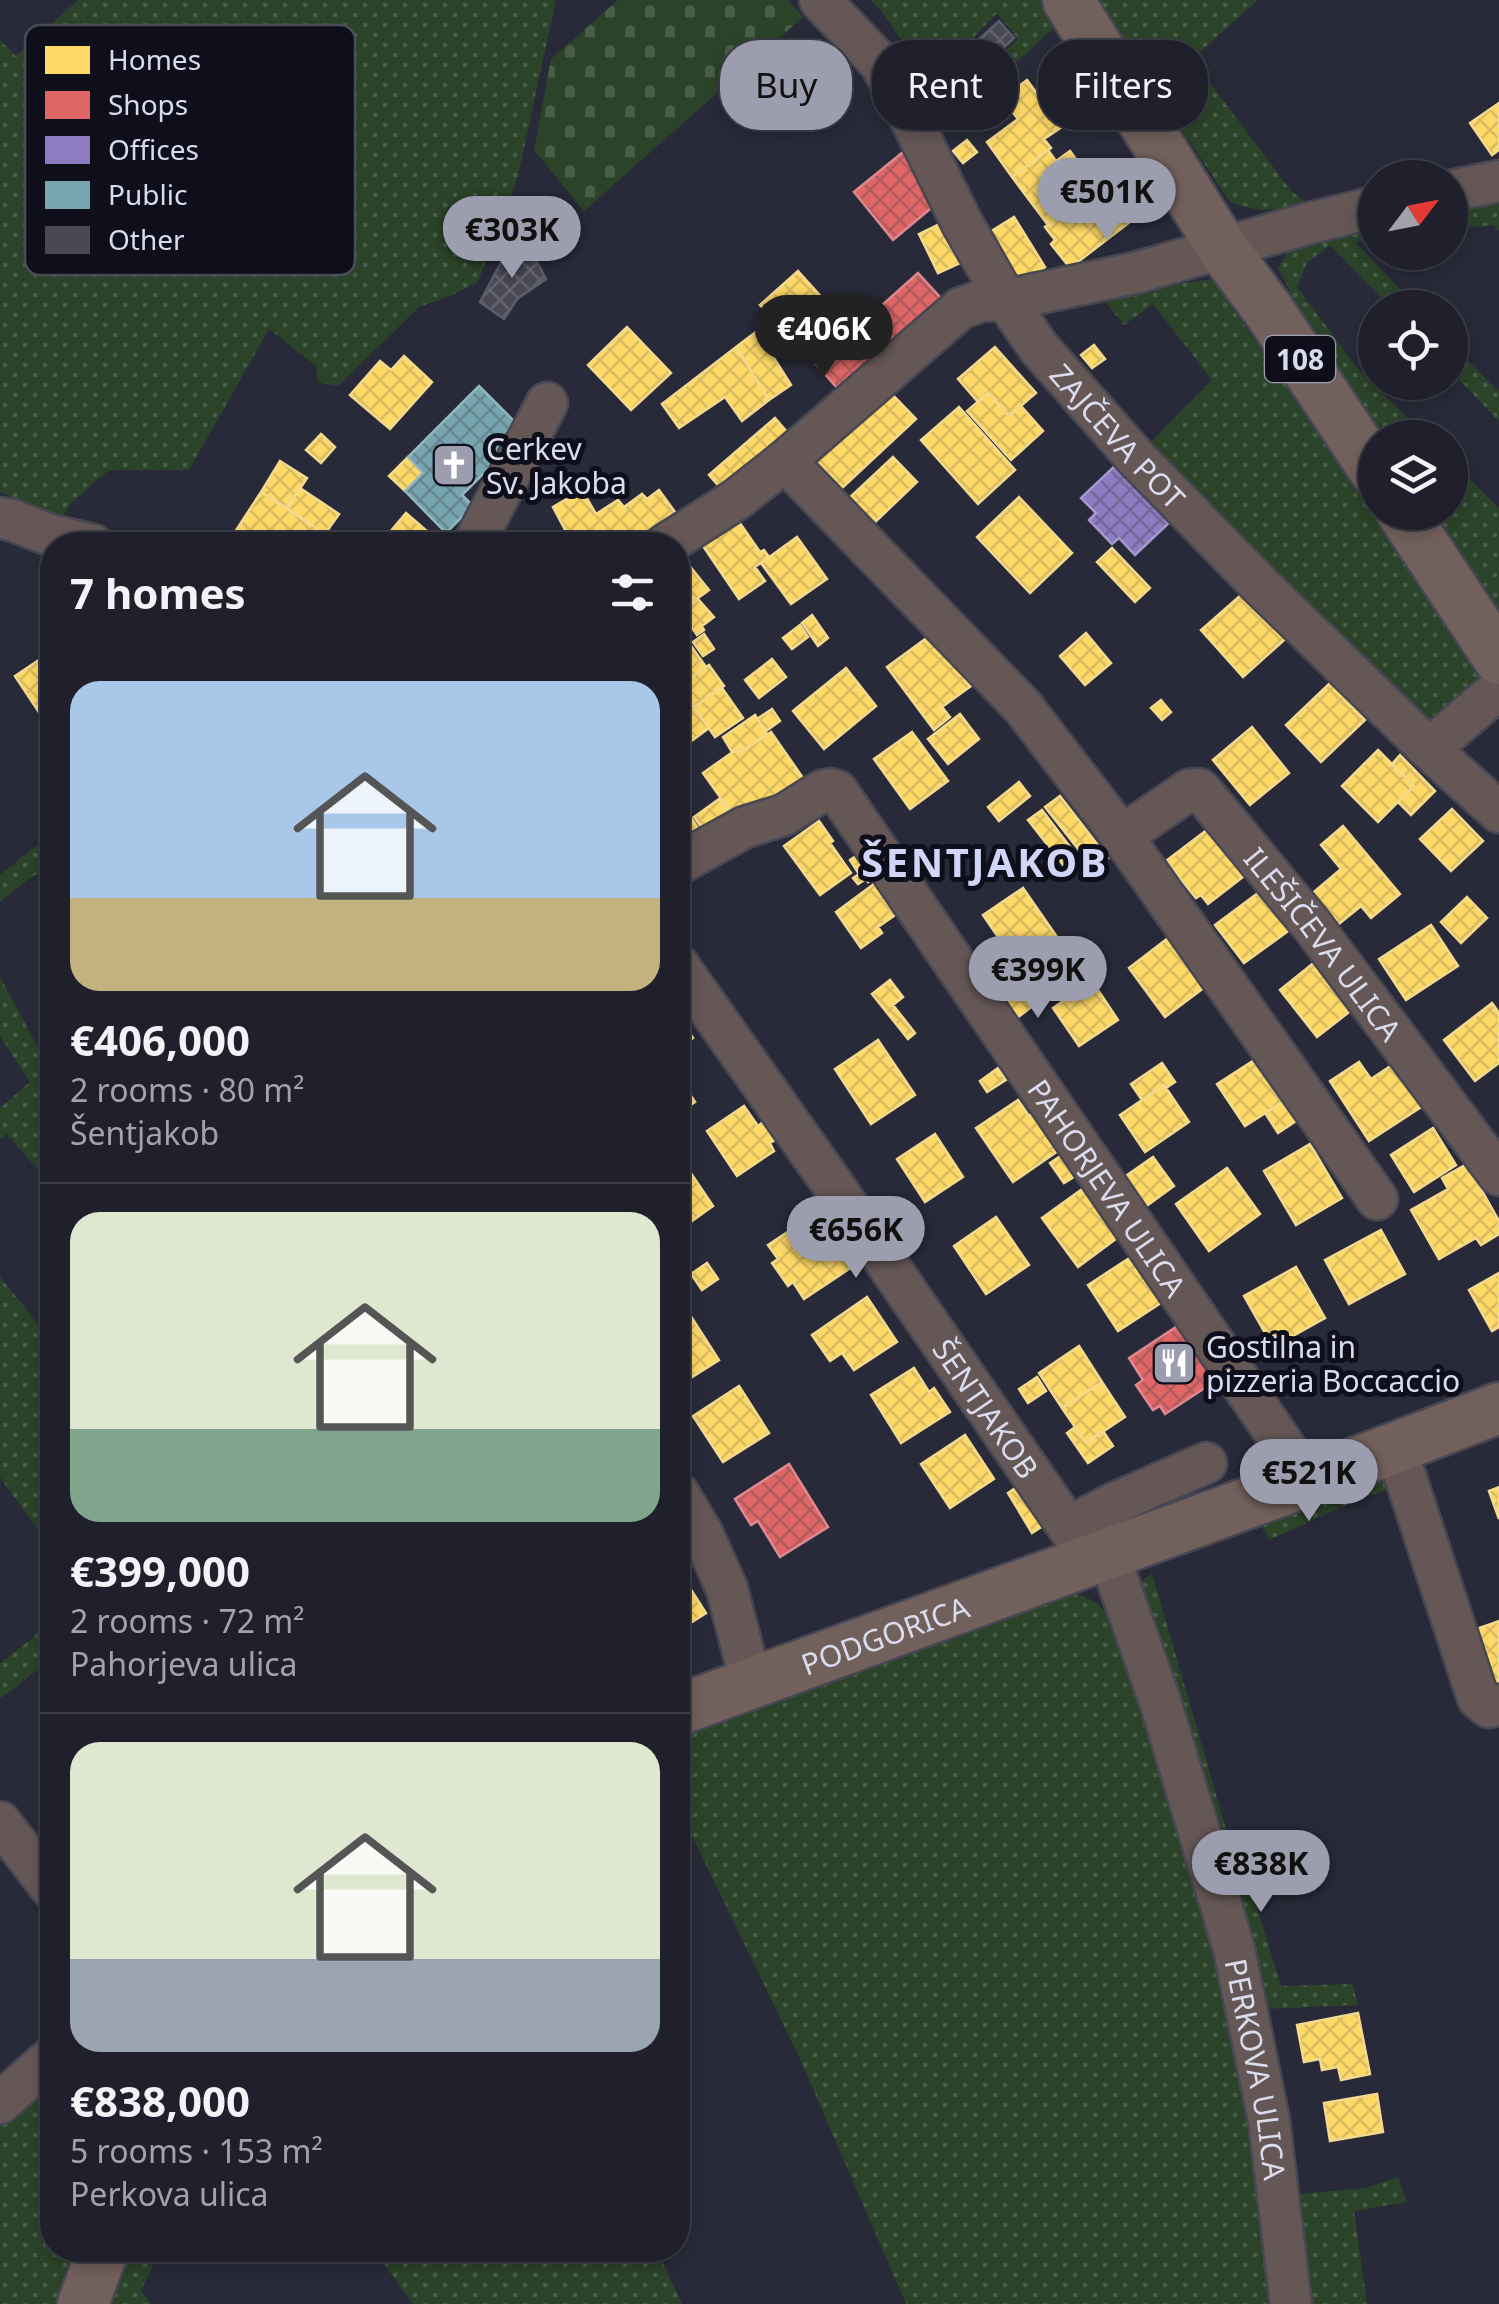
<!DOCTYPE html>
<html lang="en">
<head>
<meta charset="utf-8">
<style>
  :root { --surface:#1f202b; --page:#272833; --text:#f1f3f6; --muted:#a1a3a9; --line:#3c3e47; --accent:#9c9eaf }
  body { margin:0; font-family:"Noto Sans",sans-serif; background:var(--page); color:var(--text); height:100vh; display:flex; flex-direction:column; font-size:38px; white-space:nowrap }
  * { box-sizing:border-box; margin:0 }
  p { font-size:32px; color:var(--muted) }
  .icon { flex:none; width:55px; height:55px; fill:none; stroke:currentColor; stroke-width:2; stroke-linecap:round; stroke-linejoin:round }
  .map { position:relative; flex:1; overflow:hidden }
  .sheet { position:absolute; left:40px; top:532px; width:650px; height:1730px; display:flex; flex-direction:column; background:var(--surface); border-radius:40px; box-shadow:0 5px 15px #0003,0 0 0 2px var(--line) }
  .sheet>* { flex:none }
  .top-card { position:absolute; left:720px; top:40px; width:628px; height:90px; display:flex; gap:20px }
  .needle { width:65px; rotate:58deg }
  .tools { position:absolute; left:1358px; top:160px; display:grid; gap:20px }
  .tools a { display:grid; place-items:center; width:110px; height:110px; border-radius:50%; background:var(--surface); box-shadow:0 5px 15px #0003,0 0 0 2px var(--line); font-size:50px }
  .price { position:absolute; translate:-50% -85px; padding:0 22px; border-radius:35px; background:var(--accent); color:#111; font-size:32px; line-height:65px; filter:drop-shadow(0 2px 5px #0008) }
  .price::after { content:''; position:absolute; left:50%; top:60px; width:30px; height:22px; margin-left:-15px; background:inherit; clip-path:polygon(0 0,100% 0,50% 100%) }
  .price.current { background:#222; color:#fff }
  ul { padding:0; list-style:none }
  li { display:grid; align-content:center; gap:20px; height:530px; padding:0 30px }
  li+li { border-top:2px solid var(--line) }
  li span { display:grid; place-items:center; height:310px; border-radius:30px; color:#555 }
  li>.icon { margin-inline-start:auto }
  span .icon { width:180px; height:180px; fill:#fffc; stroke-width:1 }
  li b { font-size:42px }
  h2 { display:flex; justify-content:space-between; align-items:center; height:120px; padding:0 30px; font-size:42px }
  .tag { padding:0 35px; border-radius:40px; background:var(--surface); box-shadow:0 5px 15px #0003,0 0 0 2px var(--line); font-size:35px; line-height:90px }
  .tag.current { background:var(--accent); color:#111 }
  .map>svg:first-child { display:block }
  .grass { fill:url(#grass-dots); fill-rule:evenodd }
  .cemetery { fill:url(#cemetery-stones) }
  .homes { fill:url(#homes-cross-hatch); stroke:#f4da8f; stroke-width:2.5 }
  .shops { fill:url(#shops-cross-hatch); stroke:#de898f; stroke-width:2.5 }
  .offices { fill:url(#offices-cross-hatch); stroke:#a599d0; stroke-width:2.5 }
  .public { fill:url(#public-cross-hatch); stroke:#94b6c2; stroke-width:2.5 }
  .building { fill:url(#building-cross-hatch); stroke:#5b5d69; stroke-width:2.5 }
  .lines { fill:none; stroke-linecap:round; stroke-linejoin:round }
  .minor-casing { stroke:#474754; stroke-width:45 }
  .major-casing { stroke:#474754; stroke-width:55 }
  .minor { stroke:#645756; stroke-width:40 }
  .major { stroke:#72605c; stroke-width:50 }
  .labels { text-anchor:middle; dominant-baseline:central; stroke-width:10; stroke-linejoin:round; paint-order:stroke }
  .shield { fill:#0e0f1b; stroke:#9d9eaf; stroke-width:2.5 }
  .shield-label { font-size:28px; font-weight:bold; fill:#dadcee }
  .street-label { font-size:30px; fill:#dadcee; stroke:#0e0f1b }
  .poi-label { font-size:30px; fill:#dadcee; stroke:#0e0f1b; text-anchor:start }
  .district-label { font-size:40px; font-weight:bold; letter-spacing:2.5px; fill:#d1d5f8; stroke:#0e0f1b }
  .key { fill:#0e0f1b; stroke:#4b4c5a; stroke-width:2.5 }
  .key-label { font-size:28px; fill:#dadcee }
</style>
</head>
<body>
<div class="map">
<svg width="1499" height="2304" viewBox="0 0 1499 2304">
  <defs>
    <pattern id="grass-dots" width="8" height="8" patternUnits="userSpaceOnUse" patternTransform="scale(2.5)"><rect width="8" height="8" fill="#2b4328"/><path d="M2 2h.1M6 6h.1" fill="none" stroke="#495e48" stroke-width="1.8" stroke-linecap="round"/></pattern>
    <pattern id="cemetery-stones" width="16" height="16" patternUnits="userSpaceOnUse" patternTransform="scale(2.5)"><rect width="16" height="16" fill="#2b4328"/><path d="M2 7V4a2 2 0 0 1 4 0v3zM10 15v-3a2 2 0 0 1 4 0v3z" fill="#495e48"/></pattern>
    <pattern id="homes-cross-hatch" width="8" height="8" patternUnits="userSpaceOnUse" patternTransform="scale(2.5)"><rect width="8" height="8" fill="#ffd966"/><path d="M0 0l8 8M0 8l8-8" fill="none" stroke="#d9bb60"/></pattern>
    <pattern id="shops-cross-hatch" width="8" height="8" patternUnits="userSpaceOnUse" patternTransform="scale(2.5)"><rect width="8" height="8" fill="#e06666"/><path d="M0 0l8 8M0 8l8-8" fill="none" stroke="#b05b5d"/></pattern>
    <pattern id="offices-cross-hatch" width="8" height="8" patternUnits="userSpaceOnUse" patternTransform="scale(2.5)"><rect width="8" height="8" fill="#8e7cc3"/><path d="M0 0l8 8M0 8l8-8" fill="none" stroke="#736898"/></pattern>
    <pattern id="public-cross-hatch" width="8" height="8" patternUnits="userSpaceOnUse" patternTransform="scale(2.5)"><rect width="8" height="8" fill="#76a5af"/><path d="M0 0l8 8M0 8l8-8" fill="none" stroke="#668790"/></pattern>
    <pattern id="building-cross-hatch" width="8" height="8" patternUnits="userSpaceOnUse" patternTransform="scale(2.5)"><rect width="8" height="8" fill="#484955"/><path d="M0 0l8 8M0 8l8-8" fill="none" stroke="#62636e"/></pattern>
  </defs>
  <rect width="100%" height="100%" fill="#292a39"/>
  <path class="grass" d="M78 0H556L518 176 478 282 450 296 419 307 338 386 318 382 316 366 269 329 189 470H109L71 503 54 530C35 517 21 501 0 492V40L16 56Z
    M870 0H1049L1058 24 955 119 881 10ZM997 13 1018 39 992 63 971 40Z
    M1095 0H1258L1192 59 1292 192 1307 203C1273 211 1264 213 1230 202Z
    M1499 200V231L1493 225 1450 230V209Z
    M1375 224V239L1355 242 1417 307H1390L1330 245 1307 263 1297 287 1357 368 1427 437H1383L1297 305 1278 268 1292 245Z
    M1212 279 1474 656 1482 670 1484 684 1428 731 1144 449 1212 380 1153 304 1124 325 1104 300 1143 289Z
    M1450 342 1499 392V421L1450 370Z
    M1450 460 1499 508V615L1432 513 1450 512Z
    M52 833V865L30 878 0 902V875Z
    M0 977 52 1073V1186L7 1134 0 1139V1108L30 1082 0 1036Z
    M0 1277 52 1341V1550L0 1477Z
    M1385 1470 1390 1489 1362 1498 1269 1540 1259 1519Z
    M1152 1573 1243 1888 1255 1901 1281 1986 1352 1984 1358 2005 1264 2009 1182 1730 1141 1582Z
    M1064 1591C1098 1599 1102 1604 1118 1634L1201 1874 1256 2121 1277 2304H906L801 2061 678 1807V1727Z
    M52 1612V1653L41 1667 0 1699V1663L34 1637Z
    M52 2076V2250H79L57 2304H0V2116Z
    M1398 2177 1407 2202 1354 2211 1367 2304H1309L1298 2194 1365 2188Z
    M124 2250H160L141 2291 151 2304H105Z
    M374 2250H657L682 2304H413Z"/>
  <path class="cemetery" d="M618 0H788L803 17 584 211 534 150 551 59Z"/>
  <path class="homes" d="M1027 80 1062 127 1044 139 1051 148 1012 177 987 142 1018 119 1002 99Z
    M1499 103V150L1492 155 1470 123Z
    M967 140 977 152 963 163 953 151Z
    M1048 150 1056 161 1070 151 1097 188 1048 225 1012 177Z
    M1102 184 1105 188 1110 184 1135 218 1070 268 1051 244 1055 240 1045 227Z
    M1014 217 1045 267 1014 287 982 237Z
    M948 220 967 260 938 273 919 234Z
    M798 271 842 320 805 354 760 305Z
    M627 327 671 373 631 410 588 365Z
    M757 331 791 385 769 400 736 347Z
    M1094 345 1105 359 1092 368 1081 355Z
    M736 347 769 400 742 421 725 397 679 428 662 404Z
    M995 347 1036 393 1009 416 988 393 978 402 958 379Z
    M404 356 432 382 390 429 350 395 380 361 391 370Z
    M888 390 916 419 841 489 814 459Z
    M988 393 1009 416 1021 406 1043 431 1011 460 967 411Z
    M959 407 1015 470 978 504 921 440Z
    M775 418 795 441 729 498 709 475Z
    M321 434 335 447 321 463 306 450Z
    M408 457 423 473 405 491 389 476Z
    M893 457 917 482 871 526 847 500Z
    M280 461 307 478 287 508 261 492Z
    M300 488 339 514 325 534 287 508Z
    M582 490 596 514 618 500 624 507 642 494 647 499 659 490 683 523 652 545H641L638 541 631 545H573L553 507Z
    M261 492 336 541 334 545H255L235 532Z
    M1019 497 1072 553 1030 593 977 537Z
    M406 513 443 545H379Z
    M735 516 760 552 764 550 769 557 755 567 765 581 739 599 699 540Z
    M797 537 827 579 791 604 761 563Z
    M1112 548 1150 588 1135 602 1097 562Z
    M680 554 709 590 679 612 678 556Z
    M1241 595 1264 619 1273 610 1293 632 1243 677 1201 630Z
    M698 599 714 617 702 626 704 630 697 635 680 611Z
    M812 615 828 638 818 646 802 623Z
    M800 625 808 637 792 649 783 638Z
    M1086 633 1111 663 1085 685 1060 656Z
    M704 634 714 649 703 656 693 642Z
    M932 634 971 686 942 707 950 717 934 730 887 667Z
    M689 643 706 667 678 687V671L683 667 678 660V651Z
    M52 651V732L15 676Z
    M772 659 786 677 759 698 745 680Z
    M709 665 724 686 694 707 679 686Z
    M846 668 876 706 824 749 793 711Z
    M1330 683 1365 720 1321 762 1286 725Z
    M722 688 743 718 715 737 694 707Z
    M681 689 709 728 678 751V692Z
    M1161 700 1171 712 1162 720 1151 708Z
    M772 709 780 721 766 731 757 719Z
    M960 714 979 739 948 764 928 739Z
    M755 715 767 734 740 753 737 749 732 752 723 737Z
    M1252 727 1289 773 1250 805 1213 760Z
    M771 732 810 788 737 821 703 773 737 749 740 753Z
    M912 732 948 781 910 809 874 759Z
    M1378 750 1414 786 1378 822 1342 786Z
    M1400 755 1435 791 1411 815 1398 802 1414 786 1392 764Z
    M1019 782 1030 796 999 821 988 807Z
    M1060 796 1108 858 1094 869 1045 807Z
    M678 798 699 830 678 845Z
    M719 799 733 819 708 837 694 817Z
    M1452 809 1483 841 1451 871 1420 839Z
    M1042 810 1077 856 1064 866 1028 820Z
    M819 821 833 841 830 843 851 873 820 895 784 846Z
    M1212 826 1248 873 1208 904 1201 895 1196 898 1166 861Z
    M1343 826 1400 894 1371 918 1361 906 1334 928 1301 903 1341 869 1321 845Z
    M864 850 880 874 868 882 866 879 858 884 853 878 859 874 850 860Z
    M882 878 904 909 878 927 882 933 861 948 836 912Z
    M1023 888 1075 963 1035 991 983 915Z
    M1262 890 1291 929 1244 963 1215 925Z
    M1467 897 1487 918 1461 943 1441 922Z
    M1431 925 1458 966 1406 1000 1379 959Z
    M1168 938 1205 987 1165 1017 1129 968Z
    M1316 961 1353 1009 1317 1037 1280 990Z
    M890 980 903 997 893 1005 915 1033 908 1039 872 994Z
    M1092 981 1118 1020 1079 1046 1053 1008Z
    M1020 986 1034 1005 1009 1024 995 1004Z
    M1492 1003 1499 1013V1063L1475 1081 1444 1040Z
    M678 1015 693 1038 678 1049Z
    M878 1040 915 1095 871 1124 835 1069Z
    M1259 1057 1287 1099 1245 1126 1217 1084Z
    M1359 1062 1371 1079 1395 1063 1423 1106 1369 1141 1330 1081Z
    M1162 1063 1175 1082 1166 1088 1164 1085 1142 1100 1131 1084Z
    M998 1068 1006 1080 987 1092 980 1081Z
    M678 1076 695 1102 678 1114Z
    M1164 1085 1189 1122 1145 1152 1120 1115Z
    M1287 1099 1305 1115 1278 1133 1265 1113Z
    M1018 1100 1029 1116 1032 1113 1058 1151 1013 1182 976 1128Z
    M744 1106 758 1126 763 1122 775 1140 770 1143 774 1151 737 1176 707 1131Z
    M1433 1128 1456 1165 1414 1192 1391 1155Z
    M935 1134 963 1177 925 1202 897 1159Z
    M1310 1144 1342 1198 1296 1225 1264 1171Z
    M1071 1149 1085 1170 1064 1183 1050 1163Z
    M678 1154 713 1206 678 1231Z
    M1153 1157 1174 1186 1141 1210 1120 1180Z
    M1467 1164 1499 1221V1234L1481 1245 1476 1238 1439 1259 1411 1210 1448 1189 1442 1178Z
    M1227 1168 1260 1214 1209 1251 1176 1204Z
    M1085 1187 1120 1236 1078 1267 1042 1218Z
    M819 1211 855 1265 804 1299 793 1282 788 1286 772 1263 778 1259 768 1245Z
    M996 1217 1029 1265 986 1294 954 1246Z
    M1381 1230 1405 1274 1349 1304 1325 1260Z
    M1131 1257 1161 1303 1118 1331 1088 1285Z
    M707 1263 718 1279 702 1290 691 1274Z
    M1296 1267 1325 1318 1273 1347 1244 1296Z
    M1499 1273V1327L1492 1331 1469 1290Z
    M867 1297 897 1342 854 1370 842 1353 830 1361 812 1335Z
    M692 1318 719 1360 678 1386V1327Z
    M1079 1346 1102 1382 1062 1408 1039 1373Z
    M914 1368 929 1392 934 1388 950 1412 901 1443 871 1395Z
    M1037 1377 1046 1391 1028 1403 1019 1389Z
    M1102 1382 1125 1417 1086 1443 1062 1408Z
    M739 1386 769 1433 723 1462 693 1416Z
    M1075 1427 1086 1443 1103 1431 1113 1446 1088 1463 1067 1433Z
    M965 1435 994 1479 950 1508 921 1464Z
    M1024 1482 1049 1522 1032 1533 1008 1493Z
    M1499 1487V1519L1489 1491Z
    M678 1569 706 1613 678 1631Z
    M1499 1621V1683L1486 1687 1468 1632Z
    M1358 2013 1370 2074 1341 2080 1338 2067 1322 2070 1320 2059 1304 2062 1297 2025Z
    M1377 2094 1383 2132 1330 2141 1324 2103Z"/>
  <path class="shops" d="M903 152 942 199 893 240 854 192Z
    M918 273 949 307 846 398 816 364Z
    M1188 1319 1220 1367 1208 1374 1214 1382 1165 1414 1160 1406 1153 1410 1136 1385 1143 1380 1129 1358Z
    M789 1464 828 1527 780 1557 758 1521 751 1525 735 1499Z"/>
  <path class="offices" d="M1118 463 1172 520 1135 555 1119 538 1112 544 1089 520 1096 513 1081 498Z"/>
  <path class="public" d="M479 386 525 432 462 495 473 506 446 533 405 491 423 473 408 457Z"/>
  <path class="building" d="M999 21 1014 38 993 58 977 41Z
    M521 247 530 249 546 279 517 299 504 319 480 302 507 251 516 252Z"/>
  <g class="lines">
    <g class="minor-casing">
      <g id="minor">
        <path id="s1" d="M820 0 880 63 901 99 962 223 1006 300 1039 348 1136 458 1259 584 1429 749 1499 689"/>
        <path d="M1450 191 1499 181"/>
        <path d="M785 461 1023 707 1122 836 1377 1199"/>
        <path d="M0 518 12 520 50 535 93 545"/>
        <path d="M473 545 547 403"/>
        <path d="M665 545 737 499 785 461 961 308 981 301 1006 300 1135 273 1310 223 1375 207"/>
        <path d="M1429 749 1499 812"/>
        <path id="s2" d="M1122 836 1189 790 1199 789 1203 793 1311 924 1499 1175"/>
        <path id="s3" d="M678 864 745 827 784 815 822 791 831 789 837 791 1308 1481"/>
        <path id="s4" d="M678 965 838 1192 1090 1559"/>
        <path d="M1396 1448 1478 1698 1489 1707 1499 1705"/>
        <path d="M678 1493 702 1533 727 1589 751 1682"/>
        <path d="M1069 1527 1115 1503 1206 1463"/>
        <path id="s5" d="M1108 1553 1161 1704 1234 1949 1269 2121 1291 2304"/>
        <path d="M0 1822 52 1889"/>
        <path d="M0 2103 52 2057"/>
      </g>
    </g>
    <g class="major-casing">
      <g id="major">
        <path d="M1068 0 1223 249 1269 311 1375 471"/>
        <path d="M1402 512 1499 659"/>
        <path id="s6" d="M678 1710 1308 1481 1499 1408"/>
        <path d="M83 2304 103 2250"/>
      </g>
    </g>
    <use href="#minor" class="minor"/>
    <use href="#major" class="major"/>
  </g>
  <defs>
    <g id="church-square" transform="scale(2.25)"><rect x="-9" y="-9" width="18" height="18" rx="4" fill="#9c9eaf" stroke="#0e0f1b"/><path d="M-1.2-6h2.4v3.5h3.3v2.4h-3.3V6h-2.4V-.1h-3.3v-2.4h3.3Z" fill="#fff"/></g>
    <g id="restaurant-square" transform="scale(2.25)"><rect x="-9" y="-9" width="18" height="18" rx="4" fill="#9c9eaf" stroke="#0e0f1b"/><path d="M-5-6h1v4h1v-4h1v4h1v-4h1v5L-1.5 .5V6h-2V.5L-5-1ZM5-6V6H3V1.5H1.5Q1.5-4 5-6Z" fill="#fff"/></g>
  </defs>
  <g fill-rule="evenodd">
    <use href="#church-square" x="454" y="465"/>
    <use href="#restaurant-square" x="1174" y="1363"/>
  </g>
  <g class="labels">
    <rect class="shield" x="1265" y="336" width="70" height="46" rx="8"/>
    <g class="shield-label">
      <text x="1300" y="359">108</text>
    </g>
    <g class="street-label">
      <text stroke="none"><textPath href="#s1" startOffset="532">ZAJČEVA POT</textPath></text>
      <text stroke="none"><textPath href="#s2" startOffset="290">ILEŠIČEVA ULICA</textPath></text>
      <text stroke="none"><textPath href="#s3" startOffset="658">PAHORJEVA ULICA</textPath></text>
      <text stroke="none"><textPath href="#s4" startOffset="540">ŠENTJAKOB</textPath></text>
      <text stroke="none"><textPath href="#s6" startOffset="220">PODGORICA</textPath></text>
      <text stroke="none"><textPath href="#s5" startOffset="538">PERKOVA ULICA</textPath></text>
    </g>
    <g class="poi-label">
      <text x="486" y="448">Cerkev<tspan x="486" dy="34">Sv. Jakoba</tspan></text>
      <text x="1206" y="1346">Gostilna in<tspan x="1206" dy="34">pizzeria Boccaccio</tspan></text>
    </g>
    <g class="district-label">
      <text x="985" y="861">ŠENTJAKOB</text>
    </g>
  </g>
  <rect x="25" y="25" width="330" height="250" rx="15" class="key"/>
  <rect x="45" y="46" width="45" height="28" fill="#ffd966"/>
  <rect x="45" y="91" width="45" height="28" fill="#e06666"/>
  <rect x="45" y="136" width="45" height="28" fill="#8e7cc3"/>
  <rect x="45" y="181" width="45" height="28" fill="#76a5af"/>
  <rect x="45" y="226" width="45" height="28" fill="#484955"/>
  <g class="key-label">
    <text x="108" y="70">Homes</text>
    <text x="108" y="115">Shops</text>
    <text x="108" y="160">Offices</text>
    <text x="108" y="205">Public</text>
    <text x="108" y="250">Other</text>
  </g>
</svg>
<div class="tools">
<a><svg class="needle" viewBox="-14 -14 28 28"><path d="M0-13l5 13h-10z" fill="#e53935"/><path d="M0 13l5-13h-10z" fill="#a1a3a9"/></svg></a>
<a><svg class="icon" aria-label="locate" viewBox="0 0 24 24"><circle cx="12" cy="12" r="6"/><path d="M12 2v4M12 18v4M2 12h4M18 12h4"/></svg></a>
<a><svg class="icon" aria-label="layers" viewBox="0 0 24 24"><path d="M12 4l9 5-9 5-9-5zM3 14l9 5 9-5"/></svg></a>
</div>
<b class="price" style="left:1107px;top:243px">€501K</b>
<b class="price" style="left:512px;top:281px">€303K</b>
<b class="price current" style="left:824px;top:380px">€406K</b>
<b class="price" style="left:1038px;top:1021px">€399K</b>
<b class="price" style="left:856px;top:1281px">€656K</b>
<b class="price" style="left:1309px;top:1524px">€521K</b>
<b class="price" style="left:1261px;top:1915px">€838K</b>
<div class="top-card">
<a class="tag current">Buy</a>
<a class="tag">Rent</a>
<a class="tag">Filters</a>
</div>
<section class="sheet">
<h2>7 homes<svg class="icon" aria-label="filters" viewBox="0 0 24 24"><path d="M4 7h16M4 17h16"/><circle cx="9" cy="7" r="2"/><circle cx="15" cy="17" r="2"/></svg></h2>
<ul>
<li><span style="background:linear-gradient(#a9c7e8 70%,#c2b280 0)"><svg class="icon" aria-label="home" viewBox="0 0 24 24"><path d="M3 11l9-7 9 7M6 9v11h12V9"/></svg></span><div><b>€406,000</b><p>2 rooms · 80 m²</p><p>Šentjakob</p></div></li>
<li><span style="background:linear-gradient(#dfe7d0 70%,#7fa58c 0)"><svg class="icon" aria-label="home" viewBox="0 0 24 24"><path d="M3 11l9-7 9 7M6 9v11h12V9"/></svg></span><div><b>€399,000</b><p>2 rooms · 72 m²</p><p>Pahorjeva ulica</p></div></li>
<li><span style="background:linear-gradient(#dfe7d0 70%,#9aa5b1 0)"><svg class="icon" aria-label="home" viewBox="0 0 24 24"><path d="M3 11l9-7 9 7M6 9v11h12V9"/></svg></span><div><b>€838,000</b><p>5 rooms · 153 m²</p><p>Perkova ulica</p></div></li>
</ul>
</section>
</div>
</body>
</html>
